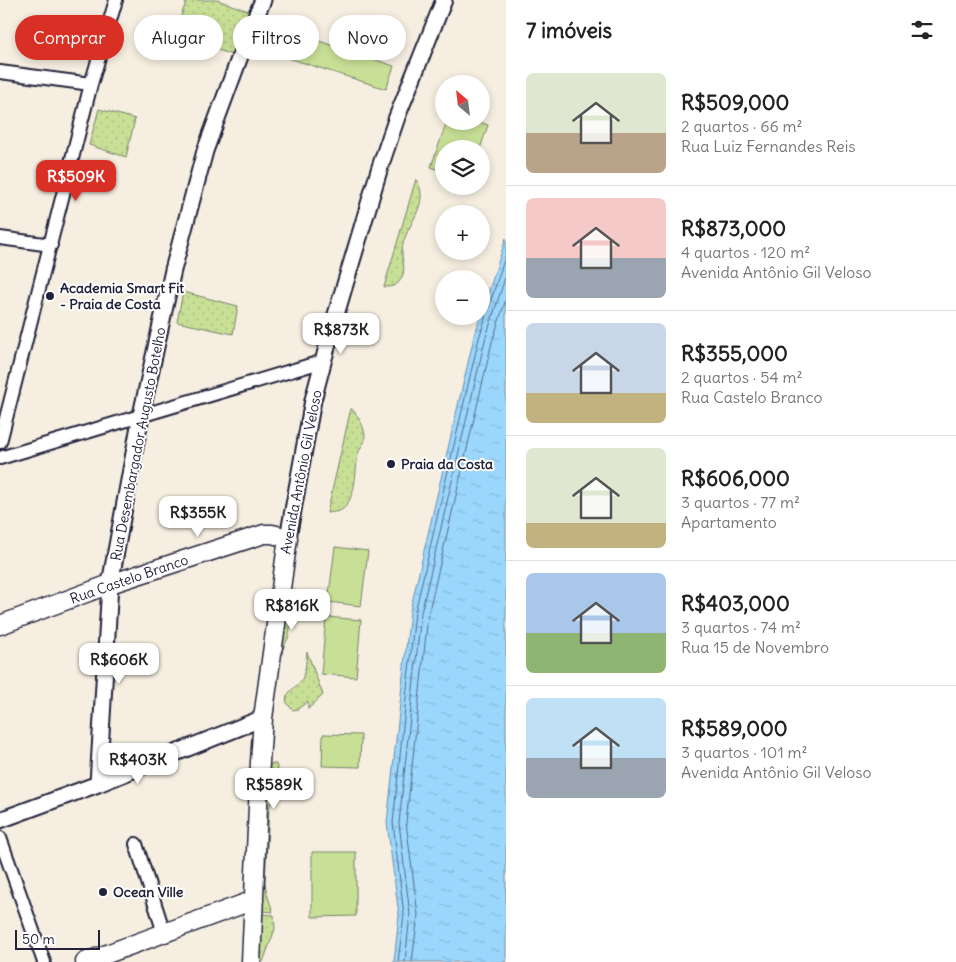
<!DOCTYPE html>
<html lang="pt">
<head>
<meta charset="utf-8">
<style>
  :root { --surface:#fff; --page:#f2f2f2; --text:#222; --muted:#767676; --line:#e0e0e0; --accent:#d93025 }
  body { margin:0; font-family:Delius,sans-serif; background:var(--page); color:var(--text); height:100vh; display:flex; flex-direction:column; font-size:19px; white-space:nowrap }
  * { box-sizing:border-box; margin:0 }
  p { font-size:16px; color:var(--muted) }
  .icon { flex:none; width:28px; height:28px; fill:none; stroke:currentColor; stroke-width:2; stroke-linecap:round; stroke-linejoin:round }
  .map { position:relative; flex:1; overflow:hidden }
  .drawer { display:flex; flex-direction:column; background:var(--surface); width:450px }
  .drawer>* { flex:none }
  .hud { position:absolute; left:15px; top:15px; width:415px; height:45px; display:flex; gap:10px }
  .needle { width:32px; rotate:332deg }
  .fabs { position:absolute; left:435px; top:75px; display:grid; gap:10px }
  .fabs a { display:grid; place-items:center; width:55px; height:55px; border-radius:50%; background:var(--surface); box-shadow:0 2px 8px #0003; font-size:25px }
  .scale { position:absolute; left:15px; bottom:12px; width:85px; box-sizing:border-box; padding-left:5px; border:2px solid #22223b; border-top:0; font-size:14px; line-height:18px; white-space:nowrap; color:#22223b; -webkit-text-stroke:4px #fff; paint-order:stroke }
  .price { position:absolute; translate:-50% -42px; padding:0 11px; border-radius:10px; background:#fff; color:#222; font-size:16px; line-height:32px; filter:drop-shadow(0 1px 2px #0008) }
  .price::after { content:''; position:absolute; left:50%; top:30px; width:15px; height:11px; margin-left:-8px; background:inherit; clip-path:polygon(0 0,100% 0,50% 100%) }
  .price.on { background:var(--accent); color:#fff }
  ul { padding:0; list-style:none }
  li { display:flex; align-items:center; gap:15px; height:125px; padding:0 20px }
  li+li { border-top:1px solid var(--line) }
  li span { display:grid; place-items:center; flex:none; width:140px; height:100px; border-radius:8px; color:#555 }
  li>.icon { margin-inline-start:auto }
  span .icon { width:60px; height:60px; fill:#fffc; stroke-width:1 }
  li b { font-size:21px }
  h2 { display:flex; justify-content:space-between; align-items:center; height:60px; padding:0 20px; font-size:21px }
  .tag { padding:0 18px; border-radius:22px; background:var(--surface); box-shadow:0 2px 8px #0003; font-size:18px; line-height:45px }
  .tag.on { background:var(--accent); color:#fff }
  main { display:flex; flex:1; min-height:0 }
  .map>svg:first-child { display:block }
  .green { fill:url(#green-dots); stroke:#758168 }
  .pitch { fill:#c8e096; stroke:#758168 }
  .water { fill:url(#water-ripples); stroke:#6b8faf }
  .lines { fill:none; stroke-linecap:round; stroke-linejoin:round }
  .shore { stroke:#526a88; stroke-width:1 }
  .minor-casing { stroke:#22223b; stroke-width:16 }
  .tertiary-casing { stroke:#22223b; stroke-width:19 }
  .secondary-casing { stroke:#22223b; stroke-width:21 }
  .minor { stroke:#fff; stroke-width:12 }
  .tertiary { stroke:#fff; stroke-width:15 }
  .secondary { stroke:#fff; stroke-width:18 }
  .poi-dot { fill:#22223b; stroke:#fff; stroke-width:2 }
  .labels { text-anchor:middle; dominant-baseline:central; stroke-width:4; stroke-linejoin:round; paint-order:stroke }
  .poi-label { font-size:14px; font-weight:bold; fill:#22223b; stroke:#fff; text-anchor:start }
  .street-label { font-size:14px; fill:#22223b; stroke:#fff }
</style>
</head>
<body>
<main>
<div class="map">
<svg width="506" height="962" viewBox="0 0 506 962">
  <defs>
    <pattern id="green-dots" width="8" height="8" patternUnits="userSpaceOnUse" patternTransform="scale(1.25)"><rect width="8" height="8" fill="#c8e096"/><path d="M2 2h.1M6 6h.1" fill="none" stroke="#acc082" stroke-width="1.8" stroke-linecap="round"/></pattern>
    <pattern id="water-ripples" width="26" height="14" patternUnits="userSpaceOnUse" patternTransform="scale(1.25)"><rect width="26" height="14" fill="#9bd7fc"/><path d="M2 4q2-2 4 0t4 0M15 11q2-2 4 0t4 0" fill="none" stroke="#85b8d9"/></pattern>
  </defs>
  <rect width="100%" height="100%" fill="#f6eee0"/>
  <filter id="ink" filterUnits="userSpaceOnUse"><feTurbulence type="fractalNoise" baseFrequency=".02" numOctaves="2"/><feDisplacementMap in="SourceGraphic" scale="10" xChannelSelector="R" yChannelSelector="G"/><feConvolveMatrix kernelMatrix="1 2 1 2 8 2 1 2 1" color-interpolation-filters="sRGB"/></filter>
  <g filter="url(#ink)">
    <path class="green" d="M187 0H217L249 11 232 55 174 34Z
      M99 109 135 119 126 157 89 145Z
      M416 179C432 205 405 224 402 249 401 260 407 268 401 279 397 286 392 287 384 287Z
      M183 292 238 306 233 334 177 322Z
      M351 408C358 415 366 429 365 440 364 444 359 449 358 454 355 470 357 493 345 507 341 512 334 512 327 513Z
      M295 589 289 636 281 653 287 597Z
      M307 652 323 695 308 709V701L298 709 293 710C275 695 299 688 303 677 306 670 306 660 307 652Z
      M270 764H276L279 775 269 810 265 882 267 894 273 912 262 911Z
      M262 914 274 915 275 929 263 962H259Z"/>
    <path class="pitch" d="M271 25 394 66 386 89 263 50Z
      M447 121H476L488 125 480 149H444V172L431 167Z
      M335 547 368 551 361 606 328 602Z
      M326 617 361 620 356 677 321 674Z
      M323 734 361 735 360 767 322 766Z
      M312 852H356V916L312 917Z"/>
    <path class="water" d="M506 238V962H394L399 915 387 823 410 611 474 337Z"/>
    <g class="lines">
      <path class="shore" d="M398 962 404 915 393 823 415 612 479 338 485 319V314L488 309 506 254
        M405 962 410 915 399 823 421 613 485 340 506 275
        M412 962 418 915 406 823 428 615 492 342 506 299"/>
      <g class="minor-casing">
        <path id="minor" d="M0 72 91 84
          M0 238 51 245
          M0 442 91 84 116 0
          M0 458 324 361
          M0 838 44 962
          M136 844 164 933"/>
      </g>
      <g class="tertiary-casing">
        <path id="tertiary" d="M288 538 313 400 332 328 380 167 397 117 444 0
          M98 784 110 584 141 415 173 270 205 151 249 32 263 0
          M0 820 98 784 263 718"/>
      </g>
      <g class="secondary-casing">
        <path id="secondary" d="M0 625 110 584 264 534H272L288 538 263 718 260 762 251 962
          M85 962 254 900"/>
      </g>
      <use href="#minor" class="minor"/>
      <use href="#tertiary" class="tertiary"/>
      <use href="#secondary" class="secondary"/>
    </g>
  </g>
  <g class="poi-dot">
    <circle cx="50" cy="296" r="5"/>
    <circle cx="391" cy="464" r="5"/>
    <circle cx="103" cy="892" r="5"/>
  </g>
  <g class="labels">
    <g class="poi-label">
      <text x="60" y="288">Academia Smart Fit<tspan x="60" dy="16">- Praia de Costa</tspan></text>
      <text x="401" y="464">Praia da Costa</text>
      <text x="113" y="892">Ocean Ville</text>
    </g>
    <g class="street-label">
      <text transform="translate(138 444) rotate(-79)">Rua Desembargador Augusto Botelho</text>
      <text transform="translate(301 472) rotate(-79)">Avenida Antônio Gil Veloso</text>
      <text transform="translate(129 579) rotate(-19)">Rua Castelo Branco</text>
    </g>
  </g>
</svg>
<div class="fabs">
<a><svg class="needle" viewBox="-14 -14 28 28"><path d="M0-13l5 13h-10z" fill="#e53935"/><path d="M0 13l5-13h-10z" fill="#767676"/></svg></a>
<a><svg class="icon" aria-label="layers" viewBox="0 0 24 24"><path d="M12 4l9 5-9 5-9-5zM3 14l9 5 9-5"/></svg></a>
<a>+</a>
<a>−</a>
</div>
<div class="scale">50 m</div>
<b class="price on" style="left:76px;top:202px">R$509K</b>
<b class="price" style="left:341px;top:355px">R$873K</b>
<b class="price" style="left:198px;top:538px">R$355K</b>
<b class="price" style="left:292px;top:631px">R$816K</b>
<b class="price" style="left:119px;top:685px">R$606K</b>
<b class="price" style="left:138px;top:785px">R$403K</b>
<b class="price" style="left:274px;top:810px">R$589K</b>
<div class="hud">
<a class="tag on">Comprar</a>
<a class="tag">Alugar</a>
<a class="tag">Filtros</a>
<a class="tag">Novo</a>
</div>
</div>
<section class="drawer">
<h2>7 imóveis<svg class="icon" aria-label="filters" viewBox="0 0 24 24"><path d="M4 7h16M4 17h16"/><circle cx="9" cy="7" r="2"/><circle cx="15" cy="17" r="2"/></svg></h2>
<ul>
<li><span style="background:linear-gradient(#dfe7d0 60%,#b9a48a 0)"><svg class="icon" aria-label="home" viewBox="0 0 24 24"><path d="M3 11l9-7 9 7M6 9v11h12V9"/></svg></span><div><b>R$509,000</b><p>2 quartos · 66 m²</p><p>Rua Luiz Fernandes Reis</p></div></li>
<li><span style="background:linear-gradient(#f6c9c9 60%,#9aa5b1 0)"><svg class="icon" aria-label="home" viewBox="0 0 24 24"><path d="M3 11l9-7 9 7M6 9v11h12V9"/></svg></span><div><b>R$873,000</b><p>4 quartos · 120 m²</p><p>Avenida Antônio Gil Veloso</p></div></li>
<li><span style="background:linear-gradient(#c9d6e8 70%,#c2b280 0)"><svg class="icon" aria-label="home" viewBox="0 0 24 24"><path d="M3 11l9-7 9 7M6 9v11h12V9"/></svg></span><div><b>R$355,000</b><p>2 quartos · 54 m²</p><p>Rua Castelo Branco</p></div></li>
<li><span style="background:linear-gradient(#dfe7d0 75%,#c2b280 0)"><svg class="icon" aria-label="home" viewBox="0 0 24 24"><path d="M3 11l9-7 9 7M6 9v11h12V9"/></svg></span><div><b>R$606,000</b><p>3 quartos · 77 m²</p><p>Apartamento</p></div></li>
<li><span style="background:linear-gradient(#a9c7e8 60%,#8fb573 0)"><svg class="icon" aria-label="home" viewBox="0 0 24 24"><path d="M3 11l9-7 9 7M6 9v11h12V9"/></svg></span><div><b>R$403,000</b><p>3 quartos · 74 m²</p><p>Rua 15 de Novembro</p></div></li>
<li><span style="background:linear-gradient(#bfe0f5 60%,#9aa5b1 0)"><svg class="icon" aria-label="home" viewBox="0 0 24 24"><path d="M3 11l9-7 9 7M6 9v11h12V9"/></svg></span><div><b>R$589,000</b><p>3 quartos · 101 m²</p><p>Avenida Antônio Gil Veloso</p></div></li>
</ul>
</section>
</main>
</body>
</html>
